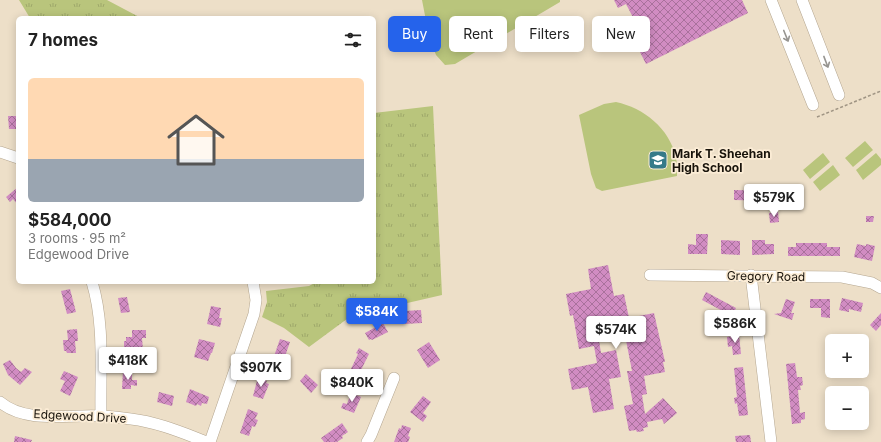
<!DOCTYPE html>
<html lang="en">
<head>
<meta charset="utf-8">
<style>
  :root { --surface:#fff; --page:#f2f2f2; --text:#222; --muted:#767676; --line:#e0e0e0; --accent:#2563eb }
  body { margin:0; font-family:Inter,sans-serif; background:var(--page); color:var(--text); height:100vh; display:flex; flex-direction:column; font-size:15px; white-space:nowrap }
  * { box-sizing:border-box; margin:0 }
  p { font-size:13px; color:var(--muted) }
  .icon { flex:none; width:22px; height:22px; fill:none; stroke:currentColor; stroke-width:2; stroke-linecap:round; stroke-linejoin:round }
  .map { position:relative; flex:1; overflow:hidden }
  .details { position:absolute; left:16px; top:16px; width:360px; height:268px; display:flex; flex-direction:column; background:var(--surface); border-radius:6px; box-shadow:0 2px 10px #0003 }
  .details>* { flex:none }
  .top-card { position:absolute; left:388px; top:16px; width:380px; height:36px; display:flex; gap:8px }
  .tools { position:absolute; left:825px; top:334px; display:grid; gap:8px }
  .tools a { display:grid; place-items:center; width:44px; height:44px; border-radius:6px; background:var(--surface); box-shadow:0 2px 10px #0003; font-size:20px }
  .price { position:absolute; translate:-50% -34px; padding:0 9px; border-radius:4px; background:#fff; color:#222; font-size:13px; line-height:26px; filter:drop-shadow(0 1px 2px #0008) }
  .price::after { content:''; position:absolute; left:50%; top:24px; width:12px; height:9px; margin-left:-6px; background:inherit; clip-path:polygon(0 0,100% 0,50% 100%) }
  .price.selected { background:var(--accent); color:#fff }
  ul { padding:0; list-style:none }
  li { display:grid; align-content:center; gap:8px; height:212px; padding:0 12px }
  li+li { border-top:1px solid var(--line) }
  li span { display:grid; place-items:center; height:124px; border-radius:6px; color:#555 }
  li>.icon { margin-inline-start:auto }
  span .icon { width:72px; height:72px; fill:#fffc; stroke-width:1 }
  li b { font-size:17px }
  h2 { display:flex; justify-content:space-between; align-items:center; height:48px; padding:0 12px; font-size:17px }
  .chip { padding:0 14px; border-radius:6px; background:var(--surface); box-shadow:0 2px 10px #0003; font-size:14px; line-height:36px }
  .chip.selected { background:var(--accent); color:#fff }
  .map>svg:first-child { display:block }
  .grass { fill:url(#grass-tufts) }
  .garden { fill:#b9c57c }
  .building { fill:url(#building-cross-hatch) }
  .lines { fill:none; stroke-linecap:round; stroke-linejoin:round }
  .minor-casing { stroke:#b4a690; stroke-width:12 }
  .path { stroke:#9f9483; stroke-width:1.5; stroke-dasharray:3 2; stroke-linecap:butt }
  .minor { stroke:#fff; stroke-width:11 }
  .oneway { stroke:#979591 }
  .labels { text-anchor:middle; dominant-baseline:central; stroke-width:3.5; stroke-linejoin:round; paint-order:stroke }
  .poi-label { font-size:12px; font-weight:bold; fill:#18130b; stroke:#fbecd5; text-anchor:start }
  .street-label { font-size:12px; fill:#18130b; stroke:#fbecd5 }
</style>
</head>
<body>
<div class="map">
<svg width="881" height="442" viewBox="0 0 881 442">
  <defs>
    <pattern id="grass-tufts" width="24" height="20" patternUnits="userSpaceOnUse"><rect width="24" height="20" fill="#b9c57c"/><path d="M3 7l-1-3M5 7V3M7 7l1-3M15 17l-1-3M17 17v-4M19 17l1-3" fill="none" stroke="#9ea86a"/></pattern>
    <pattern id="building-cross-hatch" width="8" height="8" patternUnits="userSpaceOnUse"><rect width="8" height="8" fill="#d18cc2"/><path d="M0 0l8 8M0 8l8-8" fill="none" stroke="#a9719c"/></pattern>
  </defs>
  <rect width="100%" height="100%" fill="#eddfc8"/>
  <path class="grass" d="M19 0H107L141 18H30Z
    M433 106 442 295 351 316 309 347 284 328 262 317 267 302 266 291 309 286 316 282H374V113Z"/>
  <path class="garden" d="M422 0H560V2L455 64 445 65 436 55 429 36Z
    M616 102C644 108 669 128 676 157 677 163 677 170 677 176L602 191 596 188 591 174 579 115 604 104Z
    M865 141 873 150 853 167 845 158Z
    M823 153 830 162 810 179 803 170Z
    M876 153 881 159V165L863 180 856 170Z
    M833 165 840 175 820 191 813 182Z"/>
  <path class="building" d="M614 0H742L748 13 646 64 630 32 638 27 626 4 618 8Z
    M8 116H18V129H9Z
    M18 187V205L13 199 10 202 6 197Z
    M734 190 775 191V201L734 200Z
    M778 212 779 222 770 223 769 213Z
    M866 216H874L873 222H866Z
    M696 234H708L707 254H688V244L696 245Z
    M721 240 740 241V255L721 254Z
    M752 240H765V244H774V254L752 255Z
    M796 243H827V247H840V256H788V247H796Z
    M857 244 866 246V244L875 246 872 261 854 257Z
    M608 265 614 296 624 294 629 318 654 313 665 362H663L665 372 644 376 647 394 642 395 645 414 663 398 677 413 664 424 662 419 647 422 648 427 643 428 644 431 637 432 636 430 629 431 624 406 633 404 627 371H632L624 330 598 334 601 353 616 350 621 377 609 379 614 409 593 413 588 387 572 390 568 369 597 363 594 346 579 349 573 315 570 316 566 294 591 289 588 269Z
    M70 289 76 312 67 314 61 291Z
    M706 292 736 308 732 316 702 300Z
    M127 297 130 312 121 313 118 298Z
    M842 298 863 303 861 312 849 309V312L839 310Z
    M786 299 795 302 791 313H794L792 320 774 314 781 313Z
    M810 299H830V318L821 317V308H810Z
    M211 306 221 308 219 318H222L220 327 207 324Z
    M421 310 422 323 405 324V321H402V314H405V311Z
    M881 313V325L876 331 870 325Z
    M383 323 388 332 372 340 371 339 369 340 365 333Z
    M77 329 78 341H75L76 353H67L66 351H64L63 340H68L67 330Z
    M132 330H146V338H142L143 350H130V348H124V341H126V337H132Z
    M739 335 741 354 733 355 732 346 728 347 727 337Z
    M199 339 215 343 212 353H211L208 361 194 357Z
    M280 339 290 342 282 365 272 362Z
    M429 342 440 360 428 368 417 350Z
    M359 348 369 354 359 374 351 369 358 354 356 353Z
    M10 360 16 368 21 372 25 368 32 372 20 385 8 375 3 364Z
    M795 363 797 377H802L803 385 800 386 801 390H798L800 413 805 412V419L801 420V423L792 424 786 364Z
    M743 367 748 415 739 416 737 403 735 404 734 398 737 397 734 368Z
    M64 371 78 377 70 396 60 391 65 381 60 379Z
    M123 371 132 372V380H137V386L131 385V389H122Z
    M306 374 318 385 311 393 300 381Z
    M258 377 267 381 266 383 269 384 263 399 253 396Z
    M190 389 209 397 207 404 202 403 201 406 197 404 196 406 186 402Z
    M159 392 174 396 172 406 157 402Z
    M351 393 361 397 354 413 341 408 343 403 347 404Z
    M423 396 431 402 423 413 427 416 423 422 410 412Z
    M248 409 258 413 255 419 258 420 255 427 252 426 249 436 240 433Z
    M342 423 348 432 342 436 343 438 337 442H324L321 438Z
    M402 425 411 428 408 436 410 437 408 442H394L399 428 401 429Z
    M750 435 751 442H736L735 436Z
    M15 436 32 440 31 442H14Z"/>
  <g class="lines">
    <g class="minor-casing">
      <path id="minor" d="M771 0 813 105
        M802 0 839 95
        M0 152 18 158
        M650 275 842 277 872 283 881 288
        M751 275 771 442
        M92 282C105 325 100 371 101 416
        M0 402C26 424 69 414 101 416 111 416 121 418 131 419 157 422 183 433 207 442
        M210 442 254 314 256 300 253 282
        M367 442 371 435 394 378"/>
    </g>
    <path class="path" d="M817 117 881 91"/>
    <use href="#minor" class="minor"/>
  </g>
  <defs><path id="oneway-shaft" d="M-6 0H5M1.5-3L5.5 0L1.5 3" fill="none" stroke-width="1.6" stroke-linecap="round" stroke-linejoin="round"/></defs>
  <g class="oneway">
    <use href="#oneway-shaft" transform="translate(786 36) rotate(68)"/>
    <use href="#oneway-shaft" transform="translate(826 62) rotate(69)"/>
  </g>
  <defs>
    <g id="school-square" transform="scale(1)"><rect x="-9" y="-9" width="18" height="18" rx="4" fill="#367a89" stroke="#fbecd5"/><path d="M0-5L7-2L0 1L-7-2ZM-4 1L0 2.5L4 1V4Q0 6-4 4Z" fill="#fff"/></g>
  </defs>
  <g fill-rule="evenodd">
    <use href="#school-square" x="658" y="160"/>
  </g>
  <g class="labels">
    <g class="poi-label">
      <text x="672" y="153">Mark T. Sheehan<tspan x="672" dy="14">High School</tspan></text>
    </g>
    <g class="street-label">
      <text transform="translate(766 276) rotate(1)">Gregory Road</text>
      <text transform="translate(80 416) rotate(3)">Edgewood Drive</text>
    </g>
  </g>
</svg>
<div class="tools">
<a>+</a>
<a>−</a>
</div>
<b class="price" style="left:774px;top:218px">$579K</b>
<b class="price selected" style="left:377px;top:332px">$584K</b>
<b class="price" style="left:735px;top:344px">$586K</b>
<b class="price" style="left:616px;top:350px">$574K</b>
<b class="price" style="left:128px;top:381px">$418K</b>
<b class="price" style="left:261px;top:388px">$907K</b>
<b class="price" style="left:352px;top:403px">$840K</b>
<div class="top-card">
<a class="chip selected">Buy</a>
<a class="chip">Rent</a>
<a class="chip">Filters</a>
<a class="chip">New</a>
</div>
<section class="details">
<h2>7 homes<svg class="icon" aria-label="filters" viewBox="0 0 24 24"><path d="M4 7h16M4 17h16"/><circle cx="9" cy="7" r="2"/><circle cx="15" cy="17" r="2"/></svg></h2>
<ul>
<li><span style="background:linear-gradient(#ffd9b3 65%,#9aa5b1 0)"><svg class="icon" aria-label="home" viewBox="0 0 24 24"><path d="M3 11l9-7 9 7M6 9v11h12V9"/></svg></span><div><b>$584,000</b><p>3 rooms · 95 m²</p><p>Edgewood Drive</p></div></li>
</ul>
</section>
</div>
</body>
</html>
